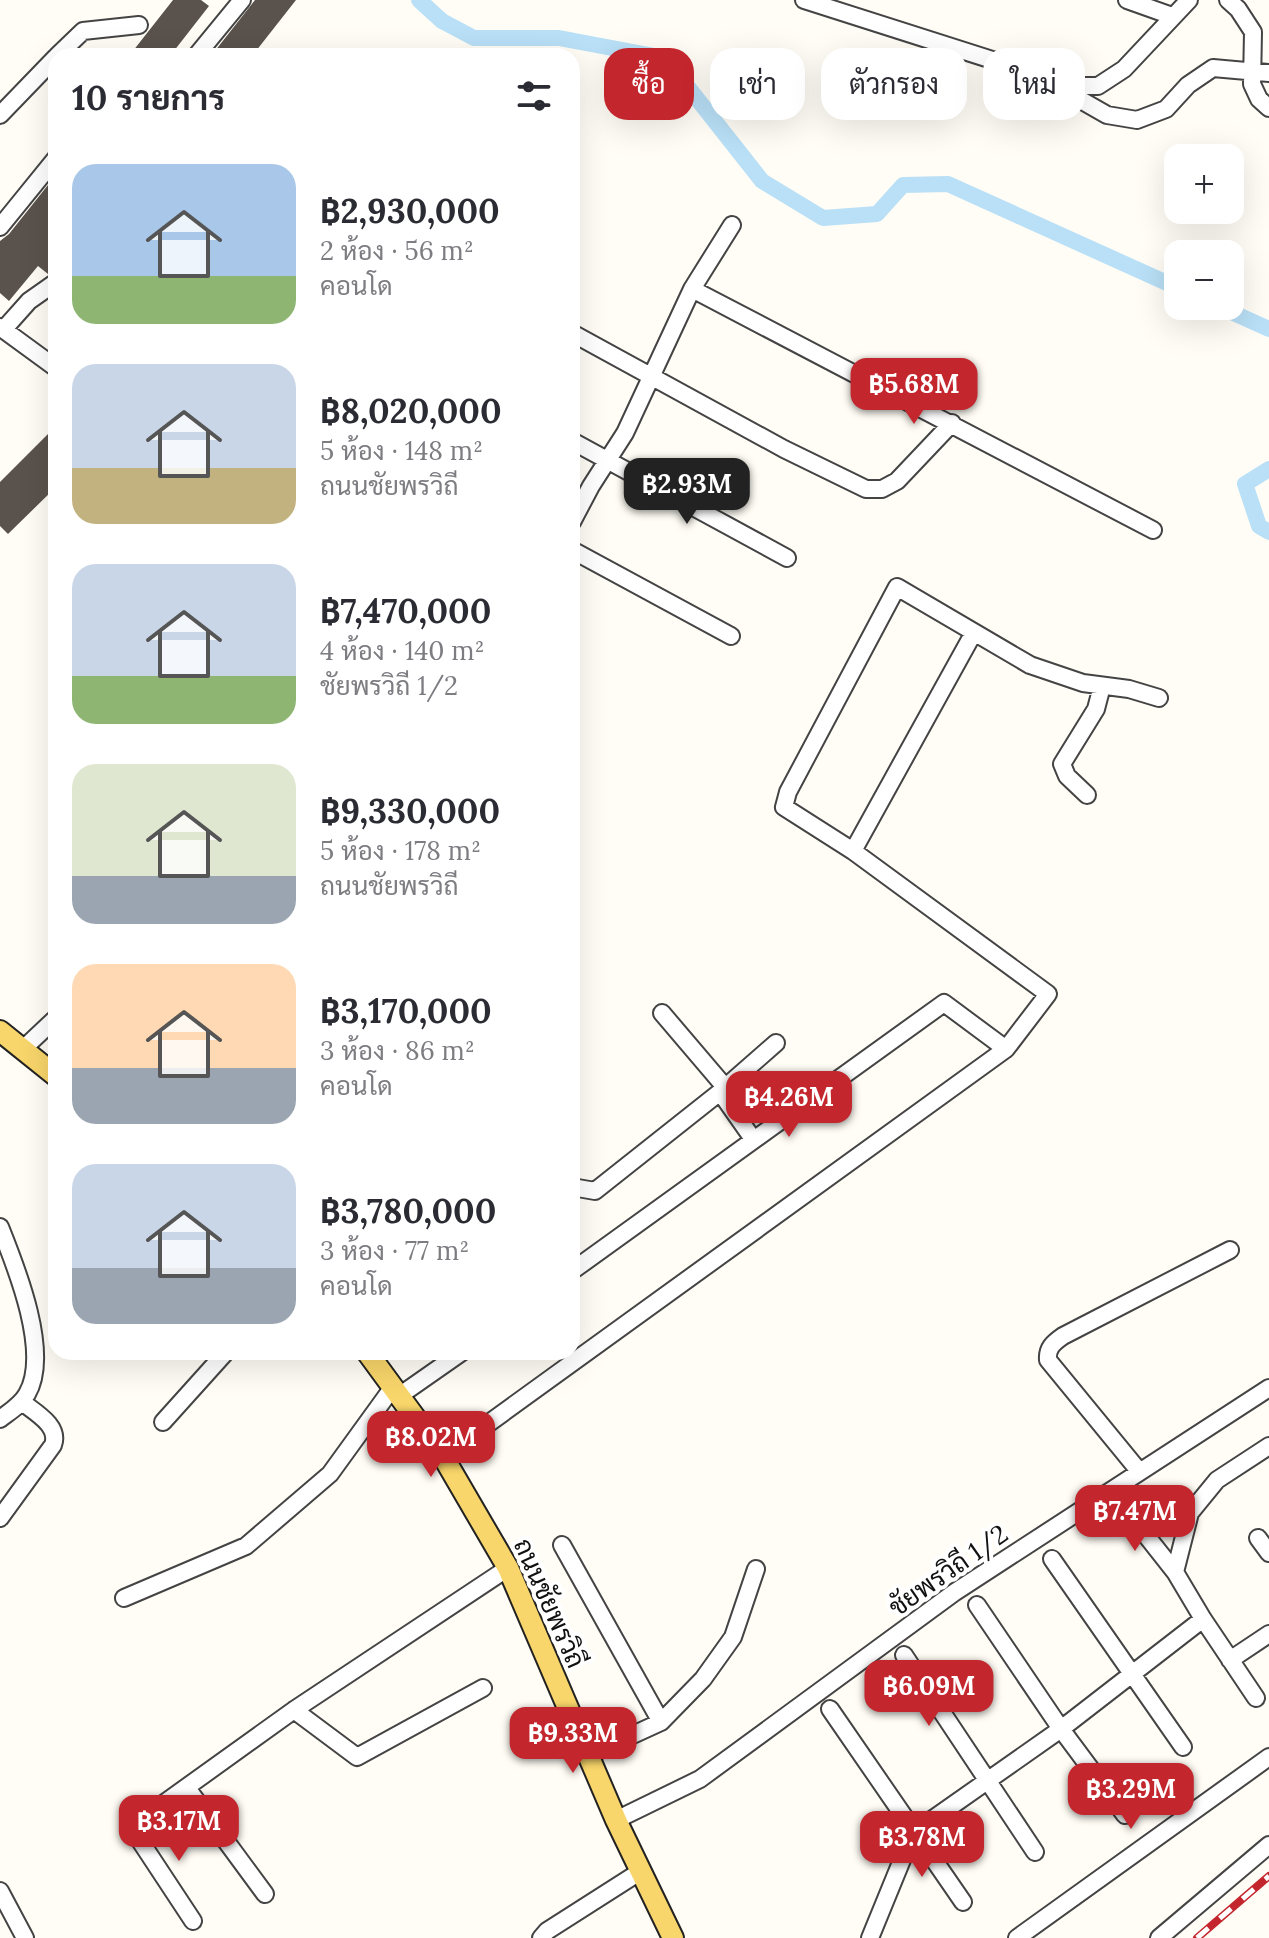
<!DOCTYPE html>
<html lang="th">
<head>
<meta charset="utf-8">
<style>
  :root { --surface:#fff; --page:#f7f7f7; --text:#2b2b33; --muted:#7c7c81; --accent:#c4262e }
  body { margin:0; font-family:Lora,Sarabun,serif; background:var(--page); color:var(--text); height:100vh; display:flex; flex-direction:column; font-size:30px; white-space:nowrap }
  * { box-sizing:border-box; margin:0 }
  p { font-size:26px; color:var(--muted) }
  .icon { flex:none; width:44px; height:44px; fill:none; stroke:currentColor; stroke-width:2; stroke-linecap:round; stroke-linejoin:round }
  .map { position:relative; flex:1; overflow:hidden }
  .drawer { position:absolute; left:48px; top:48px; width:532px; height:1312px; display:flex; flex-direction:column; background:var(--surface); border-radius:24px; box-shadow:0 8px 32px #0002 }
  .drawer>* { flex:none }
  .hud { position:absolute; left:604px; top:48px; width:544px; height:72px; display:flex; gap:16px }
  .fabs { position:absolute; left:1164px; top:144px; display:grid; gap:16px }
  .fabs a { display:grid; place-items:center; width:80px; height:80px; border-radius:16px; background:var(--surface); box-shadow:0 8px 32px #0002; font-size:40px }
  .price { position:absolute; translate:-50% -68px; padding:0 18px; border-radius:16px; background:var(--accent); color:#fff; font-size:26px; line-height:52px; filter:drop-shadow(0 2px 4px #0008) }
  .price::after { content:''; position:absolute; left:50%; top:48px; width:24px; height:18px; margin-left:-12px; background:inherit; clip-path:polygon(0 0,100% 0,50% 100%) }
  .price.on { background:#222; color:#fff }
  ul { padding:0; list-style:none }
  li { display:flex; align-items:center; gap:24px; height:200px; padding:0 24px }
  li span { display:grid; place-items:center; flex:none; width:224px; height:160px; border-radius:24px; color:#555 }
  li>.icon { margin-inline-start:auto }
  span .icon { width:96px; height:96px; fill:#fffc; stroke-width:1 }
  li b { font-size:34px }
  h2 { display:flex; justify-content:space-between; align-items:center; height:96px; padding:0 24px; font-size:34px }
  .tag { padding:0 28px; border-radius:24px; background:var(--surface); box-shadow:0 8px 32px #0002; font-size:28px; line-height:72px }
  .tag.on { background:var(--accent); color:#fff }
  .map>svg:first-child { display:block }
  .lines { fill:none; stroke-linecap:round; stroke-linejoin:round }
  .canal { stroke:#b9e0f7; stroke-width:16 }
  .building { fill:#5a524d }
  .minor-casing { stroke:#444; stroke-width:20 }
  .major-casing { stroke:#222; stroke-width:24 }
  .minor { stroke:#fff; stroke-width:16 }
  .major { stroke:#f9d66b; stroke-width:20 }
  .rail-casing { stroke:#c4262e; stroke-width:8 }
  .rail { stroke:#fff; stroke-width:5; stroke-dasharray:15; stroke-linecap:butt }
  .labels { text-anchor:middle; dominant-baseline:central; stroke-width:8; stroke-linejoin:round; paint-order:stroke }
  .street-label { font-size:26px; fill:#111; stroke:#fff }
</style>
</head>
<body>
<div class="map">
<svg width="1269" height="1938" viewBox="0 0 1269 1938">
  <rect width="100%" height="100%" fill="#fffdf5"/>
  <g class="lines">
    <path class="canal" d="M419 0 442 21 474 38H559L665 58 762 181 823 218 877 214 903 185 948 184 1178 288
      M1218 306 1269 329
      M1269 469 1245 484 1259 526 1269 532"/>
  </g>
  <path class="building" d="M173 0H201L209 6 170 56H129Z
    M255 0H296L252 56H211Z
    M56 175V265L48 274 38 266 9 301 0 293V241L9 234Z
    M56 426V487L8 534 0 526V482Z"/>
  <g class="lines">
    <g class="minor-casing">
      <path id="minor" d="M804 0 1074 86H1098L1124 69 1189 0
        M1127 0 1172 16
        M1228 0 1238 9 1253 32 1252 84 1259 99 1269 108
        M57 56 83 31 139 25
        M196 56 242 0
        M1074 86 1079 99 1107 115 1137 120 1166 109 1188 85 1213 68 1269 73
        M0 115 56 57
        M0 227 56 158
        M692 289 1153 530
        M0 327 56 368
        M4 329 29 301 56 282
        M572 333 784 449 866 489H882L897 481 952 423
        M572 441 787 558
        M572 522 591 486 625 433 692 289 732 225
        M572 550 731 636
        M1087 795 1067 776 1062 764 1096 709 1102 686
        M853 851 973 634
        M662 1013 725 1087
        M23 1049 56 1018
        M720 1092 753 1139
        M572 1187 595 1191 720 1092 776 1043
        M0 1227C16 1267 51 1353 27 1394 21 1405 9 1412 0 1419
        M572 1271 944 1003 1006 1049
        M399 1396 462 1352
        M163 1422 226 1352
        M441 1453 471 1436 1006 1049 1048 994 853 851 784 807 788 792 897 587 1030 665 1083 683 1129 689 1159 698
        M1139 1471 1048 1360C1047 1348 1053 1343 1063 1336L1230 1250
        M1126 1510 1175 1572
        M0 1518 53 1445C60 1426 36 1413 22 1402
        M1258 1538 1269 1553
        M562 1545 661 1722
        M1052 1559 1183 1747
        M124 1598 246 1546 330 1474 393 1387
        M977 1605 1061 1729 1125 1815
        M904 1655 1035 1852
        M1230 1660 1269 1634
        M1256 1698 1203 1619 1175 1572 1190 1513 1217 1480 1269 1446
        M830 1709 963 1902
        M294 1710 357 1757 483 1688
        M589 1755 661 1722 703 1679 733 1637 756 1569
        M187 1788 265 1894
        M616 1820 700 1779 955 1592 1269 1388
        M0 1891 25 1938
        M193 1921 131 1827 294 1710 508 1568
        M541 1938 547 1931 641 1871
        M870 1938 913 1833 1061 1729 1203 1619
        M1017 1938 1269 1757
        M1159 1938 1269 1845"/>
    </g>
    <g class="major-casing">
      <path id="major" d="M0 1031 56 1076
        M367 1352 441 1453 508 1568 616 1820 673 1938"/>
    </g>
    <use href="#minor" class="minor"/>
    <use href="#major" class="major"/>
    <g class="rail-casing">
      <path id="rail" d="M1197 1938 1269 1876"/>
    </g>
    <use href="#rail" class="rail"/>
  </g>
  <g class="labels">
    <g class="street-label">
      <text transform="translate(948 1570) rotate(-35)">ชัยพรวิถี 1/2</text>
      <text transform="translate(550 1603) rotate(66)">ถนนชัยพรวิถี</text>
    </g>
  </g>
</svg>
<div class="fabs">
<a>+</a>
<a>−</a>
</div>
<b class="price" style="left:914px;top:426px">฿5.68M</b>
<b class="price on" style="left:687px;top:526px">฿2.93M</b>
<b class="price" style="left:789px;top:1139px">฿4.26M</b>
<b class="price" style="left:431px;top:1479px">฿8.02M</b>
<b class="price" style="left:1135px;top:1553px">฿7.47M</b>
<b class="price" style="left:929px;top:1728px">฿6.09M</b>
<b class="price" style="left:573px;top:1775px">฿9.33M</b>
<b class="price" style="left:1131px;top:1831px">฿3.29M</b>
<b class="price" style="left:179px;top:1863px">฿3.17M</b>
<b class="price" style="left:922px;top:1879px">฿3.78M</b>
<div class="hud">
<a class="tag on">ซื้อ</a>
<a class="tag">เช่า</a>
<a class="tag">ตัวกรอง</a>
<a class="tag">ใหม่</a>
</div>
<section class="drawer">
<h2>10 รายการ<svg class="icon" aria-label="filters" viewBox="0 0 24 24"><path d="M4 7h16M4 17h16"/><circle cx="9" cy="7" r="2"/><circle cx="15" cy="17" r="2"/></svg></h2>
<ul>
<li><span style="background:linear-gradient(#a9c7e8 70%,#8fb573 0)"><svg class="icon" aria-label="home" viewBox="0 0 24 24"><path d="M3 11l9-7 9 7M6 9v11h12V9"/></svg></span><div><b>฿2,930,000</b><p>2 ห้อง · 56 m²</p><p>คอนโด</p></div></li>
<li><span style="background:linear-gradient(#c9d6e8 65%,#c2b280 0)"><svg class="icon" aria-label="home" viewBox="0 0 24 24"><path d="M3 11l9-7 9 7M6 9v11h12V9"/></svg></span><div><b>฿8,020,000</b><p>5 ห้อง · 148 m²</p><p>ถนนชัยพรวิถี</p></div></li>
<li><span style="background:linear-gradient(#c9d6e8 70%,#8fb573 0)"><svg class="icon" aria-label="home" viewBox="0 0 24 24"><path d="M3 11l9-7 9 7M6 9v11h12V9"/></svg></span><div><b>฿7,470,000</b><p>4 ห้อง · 140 m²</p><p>ชัยพรวิถี 1/2</p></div></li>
<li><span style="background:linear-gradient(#dfe7d0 70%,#9aa5b1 0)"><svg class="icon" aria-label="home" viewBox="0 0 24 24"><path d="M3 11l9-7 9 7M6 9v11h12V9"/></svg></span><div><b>฿9,330,000</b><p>5 ห้อง · 178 m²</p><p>ถนนชัยพรวิถี</p></div></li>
<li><span style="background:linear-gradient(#ffd9b3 65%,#9aa5b1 0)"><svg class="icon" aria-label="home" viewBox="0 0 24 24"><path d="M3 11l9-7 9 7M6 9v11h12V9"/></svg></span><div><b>฿3,170,000</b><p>3 ห้อง · 86 m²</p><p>คอนโด</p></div></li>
<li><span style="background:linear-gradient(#c9d6e8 65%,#9aa5b1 0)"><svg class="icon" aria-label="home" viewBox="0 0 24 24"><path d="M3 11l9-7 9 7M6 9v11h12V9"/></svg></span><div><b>฿3,780,000</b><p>3 ห้อง · 77 m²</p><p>คอนโด</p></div></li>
</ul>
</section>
</div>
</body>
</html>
